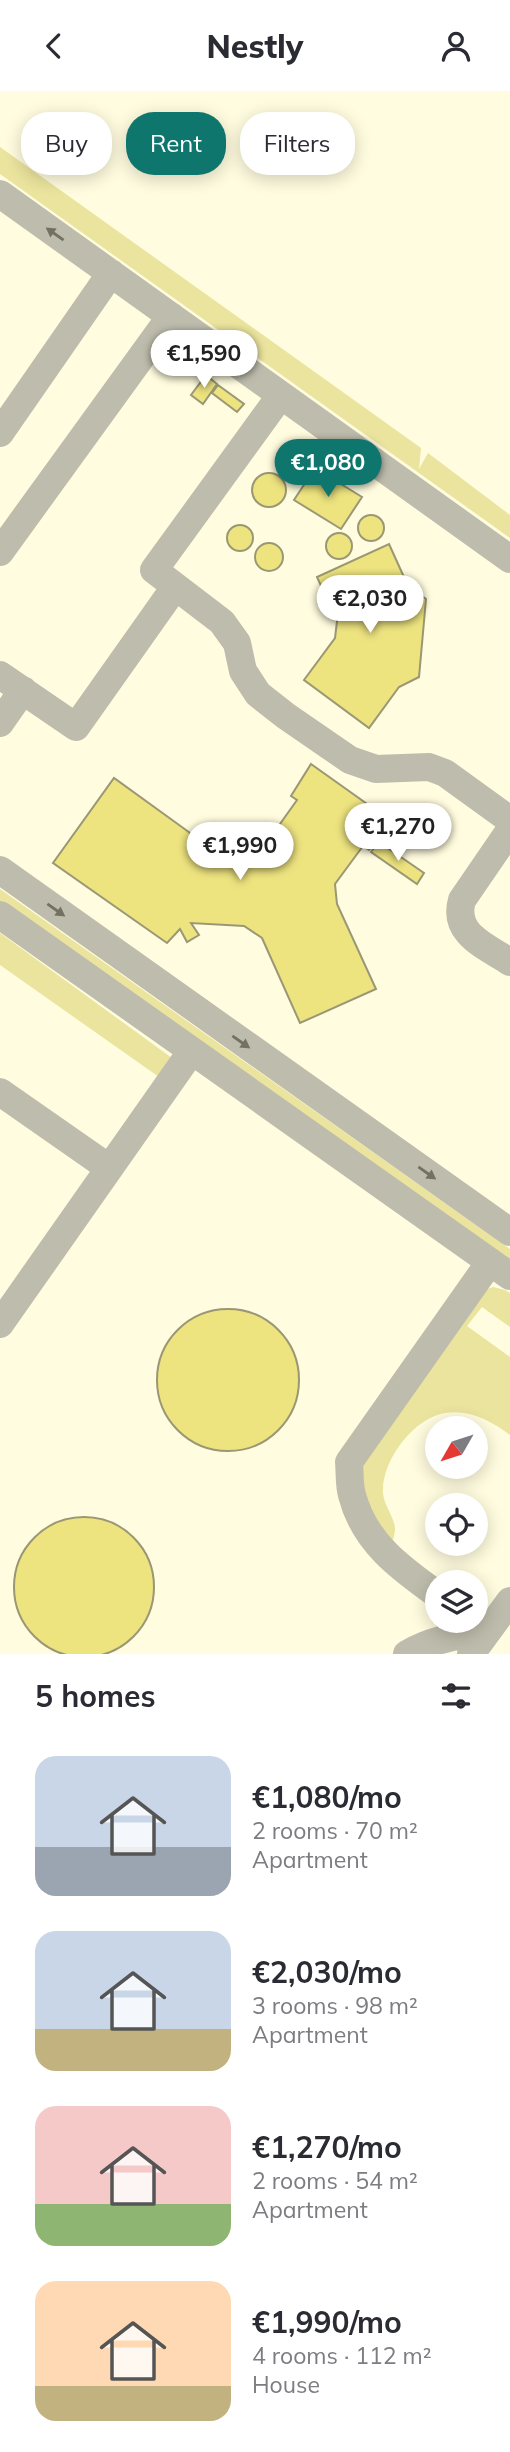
<!DOCTYPE html>
<html lang="en">
<head>
<meta charset="utf-8">
<style>
  :root { --surface:#fff; --page:#f2f2f3; --text:#2b2b33; --muted:#7c7c81; --accent:#0f766e }
  body { margin:0; font-family:Mulish,sans-serif; background:var(--page); color:var(--text); height:100vh; display:flex; flex-direction:column; font-size:26px; white-space:nowrap }
  * { box-sizing:border-box; margin:0 }
  p { font-size:23px; color:var(--muted) }
  .icon { flex:none; width:38px; height:38px; fill:none; stroke:currentColor; stroke-width:2; stroke-linecap:round; stroke-linejoin:round }
  .map { position:relative; height:1563px; overflow:hidden }
  .sheet { display:flex; flex-direction:column; background:var(--surface); flex:1 }
  .sheet>* { flex:none }
  .hud { position:absolute; left:21px; top:21px; width:469px; height:63px; display:flex; gap:14px }
  .needle { width:46px; rotate:231deg }
  .tools { position:absolute; left:425px; top:1325px; display:grid; gap:14px }
  .tools a { display:grid; place-items:center; width:63px; height:63px; border-radius:50%; background:var(--surface); box-shadow:0 4px 18px #0003; font-size:35px }
  .price { position:absolute; translate:-50% -60px; padding:0 16px; border-radius:24px; background:#fff; color:#222; font-size:23px; line-height:46px; filter:drop-shadow(0 2px 4px #0008) }
  .price::after { content:''; position:absolute; left:50%; top:42px; width:21px; height:16px; margin-left:-10px; background:inherit; clip-path:polygon(0 0,100% 0,50% 100%) }
  .price.selected { background:var(--accent); color:#fff }
  ul { padding:0; list-style:none }
  li { display:flex; align-items:center; gap:21px; height:175px; padding:0 35px }
  li span { display:grid; place-items:center; flex:none; width:196px; height:140px; border-radius:21px; color:#555 }
  li>.icon { margin-inline-start:auto }
  span .icon { width:84px; height:84px; fill:#fffc; stroke-width:1 }
  li b { font-size:30px }
  h2 { display:flex; justify-content:space-between; align-items:center; height:84px; padding:0 35px; font-size:30px }
  .pill { padding:0 24px; border-radius:28px; background:var(--surface); box-shadow:0 4px 18px #0003; font-size:24px; line-height:63px }
  .pill.selected { background:var(--accent); color:#fff }
  header { display:flex; justify-content:space-between; align-items:center; height:91px; padding:0 35px; background:var(--surface); font-size:32px; font-weight:800 }
  .map>svg:first-child { display:block }
  .green { fill:#ebe49e }
  .building { fill:#ede37f; stroke:#9a9775; stroke-width:2 }
  .lines { fill:none; stroke-linecap:round; stroke-linejoin:round }
  .minor { stroke:#bebdad; stroke-width:28 }
  .oneway { fill:#727162 }
</style>
</head>
<body>
<header><svg class="icon" aria-label="back" viewBox="0 0 24 24"><path d="M15 5l-7 7 7 7"/></svg>Nestly<svg class="icon" aria-label="person" viewBox="0 0 24 24"><circle cx="12" cy="8" r="4"/><path d="M4 21q1-7 8-7t8 7"/></svg></header>
<div class="map">
<svg width="510" height="1563" viewBox="0 0 510 1563">
  <rect width="100%" height="100%" fill="#fffcdf"/>
  <path class="green" d="M0 56 421 357 419 378 428 362 510 424V447L0 83Z
    M0 798 510 1158V1173L0 815Z
    M0 842 172 967 159 986 0 874Z
    M493 1196 505 1199 510 1202V1236L482 1216 467 1235 510 1266V1344C491 1330 470 1318 445 1322 413 1327 381 1371 383 1402 384 1415 395 1427 395 1438 395 1443 393 1449 391 1454L373 1429 359 1378 485 1199Z"/>
  <path class="building" d="M206 284 217 293 203 313 191 304Z
    M218 294 244 313 237 321 212 302Z
    M315 377 362 406 341 438 294 409Z
    M252 399a17 17 0 1 1 34 0a17 17 0 1 1-34 0Z
    M358 437a13 13 0 1 1 26 0a13 13 0 1 1-26 0Z
    M227 447a13 13 0 1 1 26 0a13 13 0 1 1-26 0Z
    M326 455a13 13 0 1 1 26 0a13 13 0 1 1-26 0Z
    M255 466a14 14 0 1 1 28 0a14 14 0 1 1-28 0Z
    M389 453 408 495 426 508 419 586 399 596 369 637 304 589 335 547 337 530 317 486Z
    M311 673 391 730 369 759 363 755 335 793 337 813 376 898 300 932 262 847 244 835 191 832 199 844 187 851 180 838 167 852 53 772 114 687 197 747 205 751 251 756 270 747 297 709 291 705Z
    M379 751 424 782 417 793 371 761Z
    M157 1289a71 71 0 1 1 142 0a71 71 0 1 1-142 0Z
    M14 1496a70 70 0 1 1 140 0a70 70 0 1 1-140 0Z"/>
  <g class="lines">
    <path class="minor" d="M0 103 510 468
      M281 304 154 479 222 531 237 552 243 580 258 603 286 625 350 669 376 678 429 676 445 682 510 729
      M0 342 111 182
      M0 461 171 225
      M0 584 76 636 175 496
      M0 632 23 599
      M510 739 462 809C452 843 486 855 510 871
      M0 779 510 1141
      M0 824 510 1185
      M0 1001 109 1077
      M0 1233 191 961
      M438 1504C400 1477 364 1451 352 1404 349 1394 350 1382 349 1371L490 1171
      M407 1563C431 1549 461 1543 488 1540L473 1530
      M471 1563 510 1510"/>
  </g>
  <defs><path id="oneway-solid" d="M-6-.8H1V-3.2L6.5 0L1 3.2V.8H-6Z" transform="scale(1.75)"/></defs>
  <g class="oneway">
    <use href="#oneway-solid" transform="translate(55 143) rotate(-145)"/>
    <use href="#oneway-solid" transform="translate(56 819) rotate(35)"/>
    <use href="#oneway-solid" transform="translate(241 951) rotate(35)"/>
    <use href="#oneway-solid" transform="translate(427 1082) rotate(35)"/>
  </g>
</svg>
<div class="tools">
<a><svg class="needle" viewBox="-14 -14 28 28"><path d="M0-13l5 13h-10z" fill="#e53935"/><path d="M0 13l5-13h-10z" fill="#7c7c81"/></svg></a>
<a><svg class="icon" aria-label="locate" viewBox="0 0 24 24"><circle cx="12" cy="12" r="6"/><path d="M12 2v4M12 18v4M2 12h4M18 12h4"/></svg></a>
<a><svg class="icon" aria-label="layers" viewBox="0 0 24 24"><path d="M12 4l9 5-9 5-9-5zM3 14l9 5 9-5"/></svg></a>
</div>
<b class="price" style="left:204px;top:299px">€1,590</b>
<b class="price selected" style="left:328px;top:408px">€1,080</b>
<b class="price" style="left:370px;top:544px">€2,030</b>
<b class="price" style="left:398px;top:772px">€1,270</b>
<b class="price" style="left:240px;top:791px">€1,990</b>
<div class="hud">
<a class="pill">Buy</a>
<a class="pill selected">Rent</a>
<a class="pill">Filters</a>
</div>
</div>
<section class="sheet">
<h2>5 homes<svg class="icon" aria-label="filters" viewBox="0 0 24 24"><path d="M4 7h16M4 17h16"/><circle cx="9" cy="7" r="2"/><circle cx="15" cy="17" r="2"/></svg></h2>
<ul>
<li><span style="background:linear-gradient(#c9d6e8 65%,#9aa5b1 0)"><svg class="icon" aria-label="home" viewBox="0 0 24 24"><path d="M3 11l9-7 9 7M6 9v11h12V9"/></svg></span><div><b>€1,080/mo</b><p>2 rooms · 70 m²</p><p>Apartment</p></div></li>
<li><span style="background:linear-gradient(#c9d6e8 70%,#c2b280 0)"><svg class="icon" aria-label="home" viewBox="0 0 24 24"><path d="M3 11l9-7 9 7M6 9v11h12V9"/></svg></span><div><b>€2,030/mo</b><p>3 rooms · 98 m²</p><p>Apartment</p></div></li>
<li><span style="background:linear-gradient(#f6c9c9 70%,#8fb573 0)"><svg class="icon" aria-label="home" viewBox="0 0 24 24"><path d="M3 11l9-7 9 7M6 9v11h12V9"/></svg></span><div><b>€1,270/mo</b><p>2 rooms · 54 m²</p><p>Apartment</p></div></li>
<li><span style="background:linear-gradient(#ffd9b3 75%,#c2b280 0)"><svg class="icon" aria-label="home" viewBox="0 0 24 24"><path d="M3 11l9-7 9 7M6 9v11h12V9"/></svg></span><div><b>€1,990/mo</b><p>4 rooms · 112 m²</p><p>House</p></div></li>
</ul>
</section>
</body>
</html>
